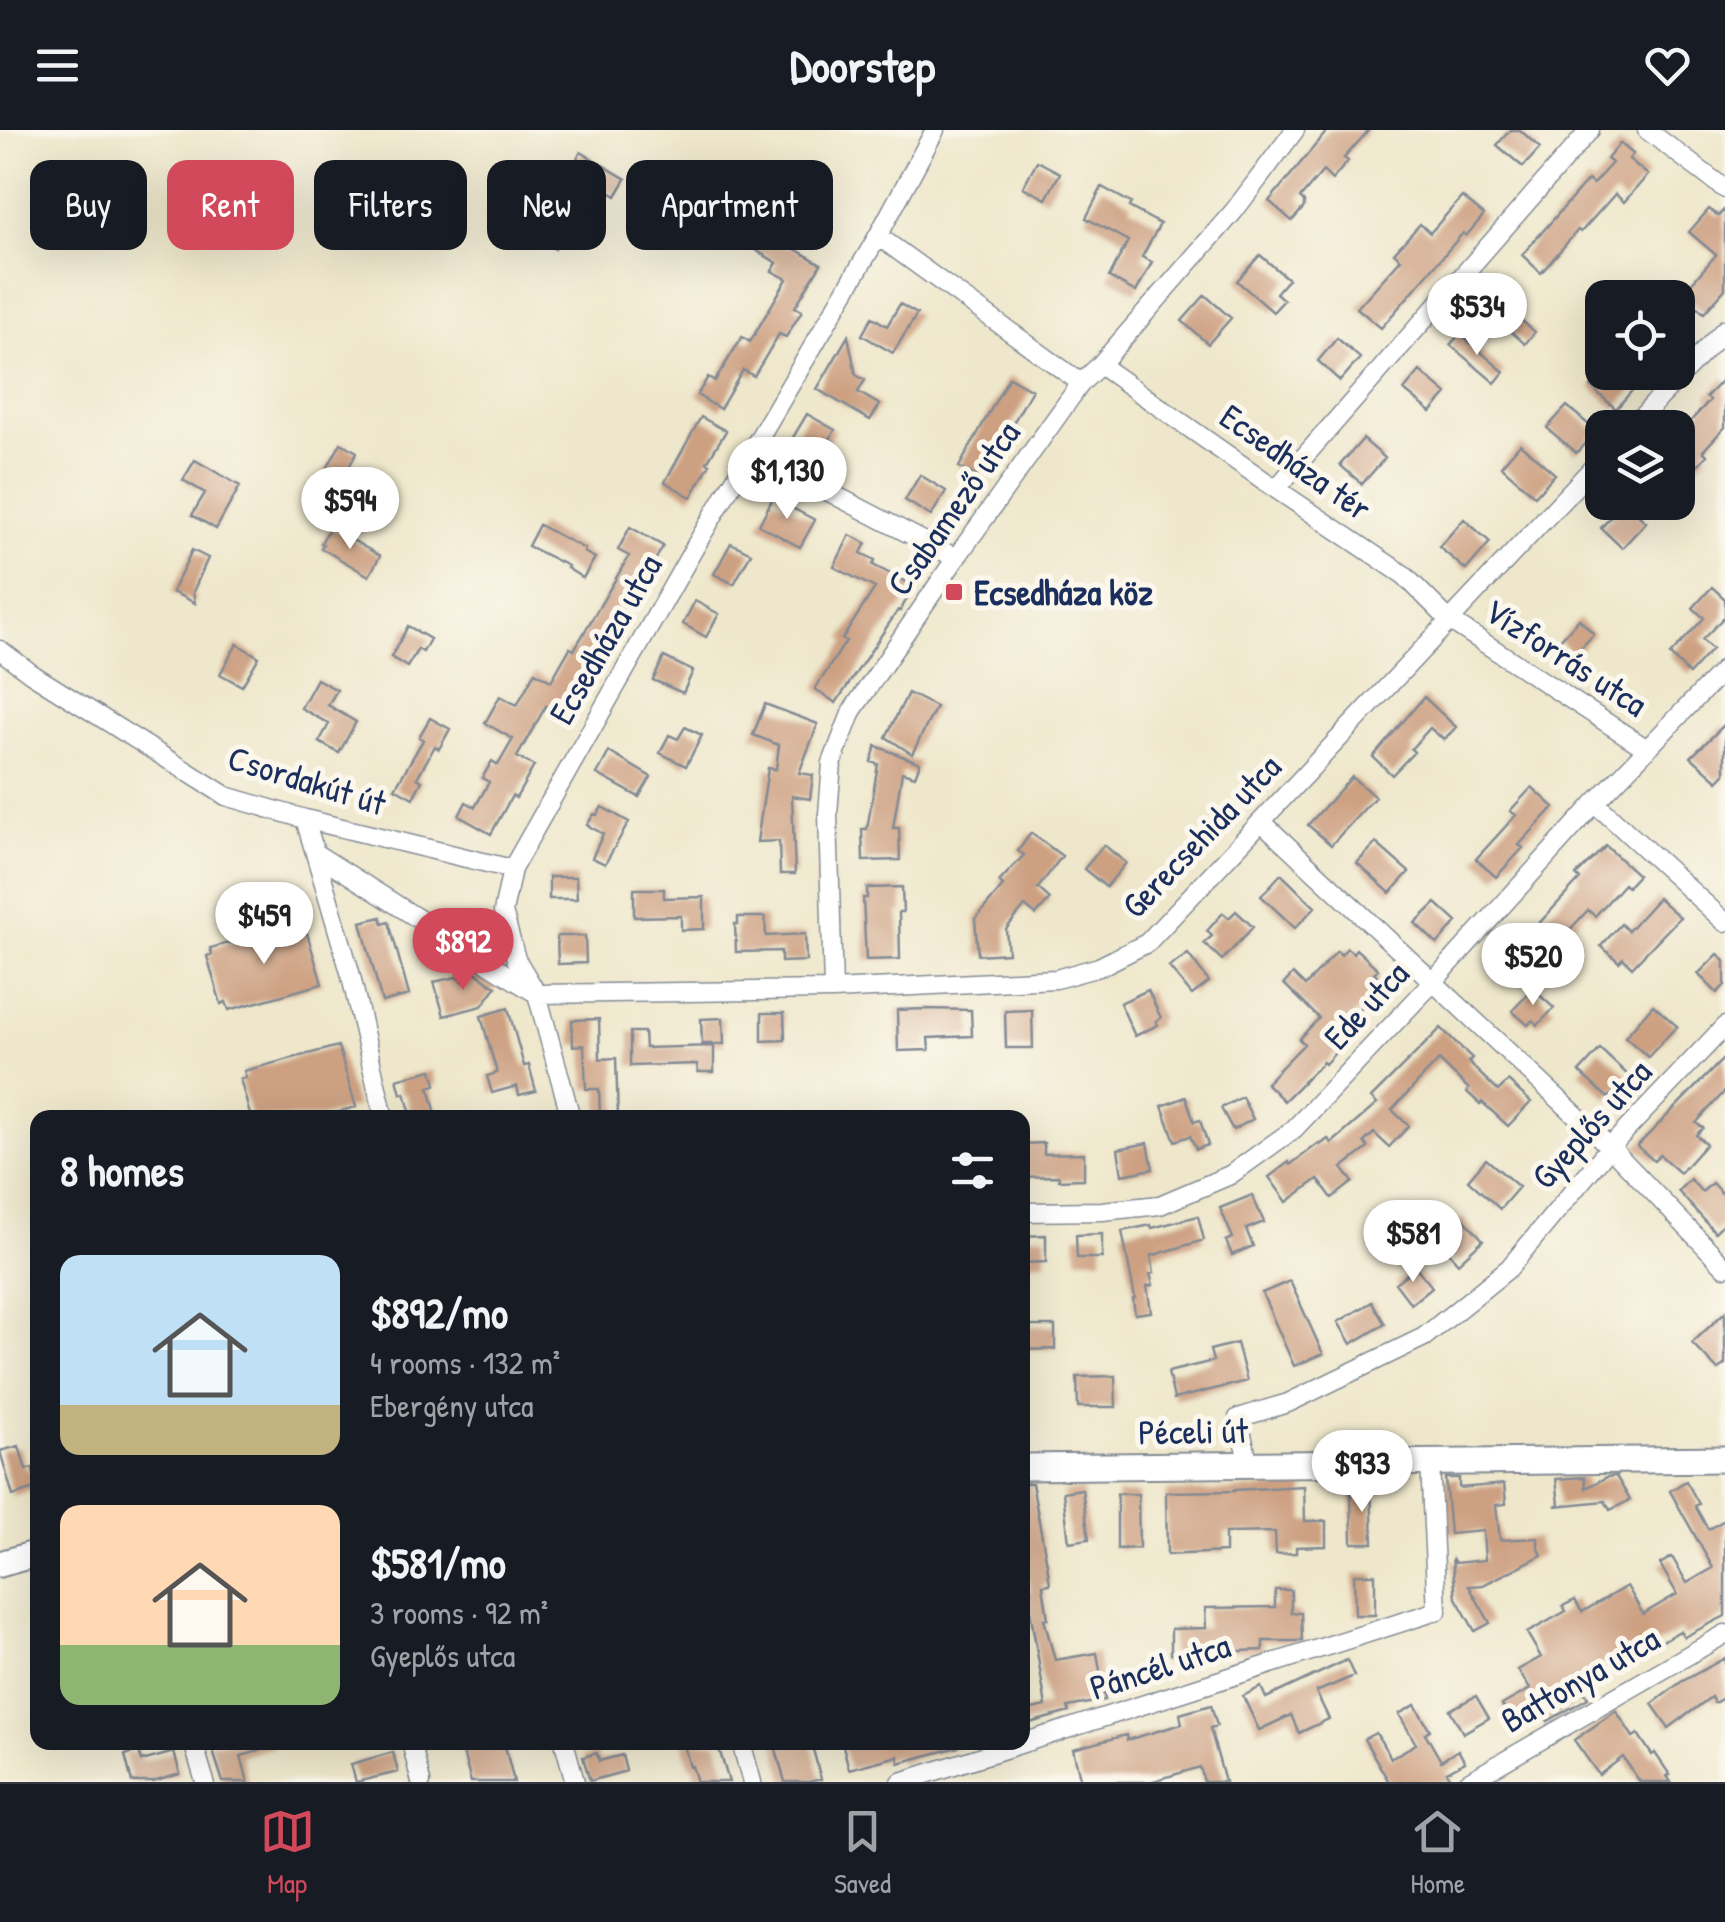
<!DOCTYPE html>
<html lang="en">
<head>
<meta charset="utf-8">
<style>
  :root { --surface:#171b24; --page:#20242c; --text:#f1f3f6; --muted:#9ea1a6; --line:#363941; --accent:#d1495b }
  body { margin:0; font-family:"Patrick Hand",sans-serif; background:var(--page); color:var(--text); height:100vh; display:flex; flex-direction:column; font-size:38px; white-space:nowrap }
  * { box-sizing:border-box; margin:0 }
  p { font-size:32px; color:var(--muted) }
  .icon { flex:none; width:55px; height:55px; fill:none; stroke:currentColor; stroke-width:2; stroke-linecap:round; stroke-linejoin:round }
  .map { position:relative; flex:1; overflow:hidden }
  .details { position:absolute; left:30px; top:980px; width:1000px; height:640px; display:flex; flex-direction:column; background:var(--surface); border-radius:20px; box-shadow:0 10px 40px #0002 }
  .details>* { flex:none }
  .top-card { position:absolute; left:30px; top:30px; width:1000px; height:90px; display:flex; gap:20px }
  .tools { position:absolute; left:1585px; top:150px; display:grid; gap:20px }
  .tools a { display:grid; place-items:center; width:110px; height:110px; border-radius:20px; background:var(--surface); box-shadow:0 10px 40px #0002; font-size:50px }
  .price { position:absolute; translate:-50% -85px; padding:0 22px; border-radius:35px; background:#fff; color:#222; font-size:32px; line-height:65px; filter:drop-shadow(0 2px 5px #0008) }
  .price::after { content:''; position:absolute; left:50%; top:60px; width:30px; height:22px; margin-left:-15px; background:inherit; clip-path:polygon(0 0,100% 0,50% 100%) }
  .price.on { background:var(--accent); color:#fff }
  ul { padding:0; list-style:none }
  li { display:flex; align-items:center; gap:30px; height:250px; padding:0 30px }
  li span { display:grid; place-items:center; flex:none; width:280px; height:200px; border-radius:20px; color:#555 }
  li>.icon { margin-inline-start:auto }
  span .icon { width:120px; height:120px; fill:#fffc; stroke-width:1 }
  li b { font-size:42px }
  h2 { display:flex; justify-content:space-between; align-items:center; height:120px; padding:0 30px; font-size:42px }
  .pill { padding:0 35px; border-radius:20px; background:var(--surface); box-shadow:0 10px 40px #0002; font-size:35px; line-height:90px }
  .pill.on { background:var(--accent); color:#fff }
  header { display:flex; justify-content:space-between; align-items:center; height:130px; padding:0 30px; background:var(--surface); font-size:45px; font-weight:700 }
  .tabs { display:flex; justify-content:space-around; align-items:center; height:140px; border-top:2px solid var(--line); background:var(--surface); font-size:28px; color:var(--muted) }
  .tabs a { display:grid; justify-items:center; gap:5px }
  .tabs .on { color:var(--accent) }
  .map>svg:first-child { display:block }
  .building { fill:#cda082 }
  .lines { fill:none; stroke-linecap:round; stroke-linejoin:round }
  .street-casing { stroke:#848b94; stroke-width:21 }
  .secondary-casing { stroke:#848b94; stroke-width:29 }
  .street { stroke:#fff; stroke-width:18 }
  .secondary { stroke:#fff; stroke-width:25 }
  .poi-dot { fill:#d1495b; stroke:#fbf7ec; stroke-width:4 }
  .labels { text-anchor:middle; dominant-baseline:central; stroke-width:10; stroke-linejoin:round; paint-order:stroke }
  .street-label { font-size:35px; fill:#1b2f5e; stroke:#fbf7ec }
  .poi-label { font-size:35px; font-weight:bold; fill:#1b2f5e; stroke:#fbf7ec; text-anchor:start }
</style>
</head>
<body>
<header><svg class="icon" aria-label="menu" viewBox="0 0 24 24"><path d="M4 6h16M4 12h16M4 18h16"/></svg>Doorstep<svg class="icon" aria-label="heart" viewBox="0 0 24 24"><path d="M12 20l-8-8c-3-5 5-10 8-4 3-6 11-1 8 4z"/></svg></header>
<div class="map">
<svg width="1725" height="1652" viewBox="0 0 1725 1652">
  <rect width="100%" height="100%" fill="#fbf7ec"/>
  <filter id="ink" filterUnits="userSpaceOnUse"><feTurbulence type="fractalNoise" baseFrequency=".01" numOctaves="2"/><feDisplacementMap in="SourceGraphic" scale="20" xChannelSelector="R" yChannelSelector="G"/><feConvolveMatrix kernelMatrix="1 2 1 2 8 2 1 2 1" color-interpolation-filters="sRGB"/></filter>
  <filter id="wash" filterUnits="userSpaceOnUse"><feTurbulence type="fractalNoise" baseFrequency=".0048" numOctaves="4" result="noise"/><feDisplacementMap in="SourceGraphic" scale="40" xChannelSelector="R" yChannelSelector="G"/><feGaussianBlur stdDeviation="2.25" result="paint"/><feColorMatrix in="noise" values="0 0 0 0 0 0 0 0 0 0 0 0 0 0 0 0 0 1.4 0 .05"/><feComposite in="paint" operator="in"/></filter>
  <g filter="url(#wash)">
    <rect width="100%" height="100%" fill="#eee7cb"/>
    <g id="blocks">
      <path class="building" d="M1328 0H1369L1344 28 1348 31 1332 50 1323 41 1300 68 1304 72V77L1292 91 1269 71Z
        M1510 0H1520L1540 18 1523 37 1497 15Z
        M1620 13 1633 24 1629 29 1648 45 1624 72 1615 64 1581 102 1578 100 1541 143 1522 125 1588 50 1593 54 1612 33 1607 29Z
        M581 22 626 49 616 66 594 53 555 119 524 101 550 57 555 60 571 33 573 35Z
        M1037 31 1060 43 1046 69 1023 57Z
        M1102 57 1131 73 1129 77 1160 94 1142 127 1152 132 1136 162 1109 147 1128 111 1086 88Z
        M1462 67 1484 85 1466 106 1463 103 1381 198 1357 178 1401 129 1394 123 1420 94 1430 103Z
        M394 71 412 81 399 102 381 91Z
        M1709 79 1718 86 1725 79V159L1704 183 1682 164 1716 125 1689 102Z
        M754 100 786 118 788 115 821 134 795 177 802 181 786 207 779 204 754 246 743 240 720 279 697 265 708 247 715 251 742 207 750 212 787 149 772 141 777 133 746 114Z
        M1260 125 1288 149 1276 163 1284 170 1273 182 1237 151Z
        M1497 152 1514 167 1509 172 1519 180 1515 185 1535 202 1525 214 1479 173Z
        M1205 165 1231 188 1208 214 1182 191Z
        M900 174 917 184 893 223 862 205 872 187 887 196Z
        M1460 204 1504 242 1495 253 1450 215Z
        M848 206 856 245 865 250 858 262 880 275 870 290 817 259Z
        M1337 208 1360 228 1340 251 1318 231Z
        M1420 241 1447 264 1431 282 1404 260Z
        M1604 242H1621L1636 256 1616 279 1591 257Z
        M1009 247 1032 260 981 349 959 337Z
        M1725 247V297L1703 321 1707 325 1697 336 1678 318V305L1710 270 1706 267Z
        M1567 276 1596 301 1576 323 1547 298Z
        M807 284 835 300 820 326 792 309Z
        M701 287 726 301 707 332 710 334 691 367 665 352Z
        M1363 309 1385 328 1362 354 1340 335Z
        M341 313 357 322 340 353 324 344Z
        M1520 314 1555 344 1535 366 1501 336Z
        M195 330 240 356 216 399 192 385 205 363 183 350Z
        M920 345 946 361 931 386 905 370Z
        M773 368 815 390 800 417 759 395Z
        M1624 372 1646 392 1622 418 1601 398Z
        M1464 389 1490 412 1466 440 1439 417Z
        M539 395 585 419 584 422 595 428 583 448 567 438 568 436 528 416Z
        M330 397 380 426 369 446 321 418 323 414 321 413Z
        M630 397 663 416 635 467 632 465 627 472 594 531 596 532 587 549 582 546 560 584 546 576 517 627 534 636 516 668 512 666 491 704 459 686 466 672 475 677 489 652 482 648 492 631 498 635 513 609 485 593 500 566 517 575 535 542 551 551 570 518 574 520 629 426 618 420Z
        M850 405 866 413 861 423 875 430 873 435 914 456 900 481 898 480 836 573 815 559 846 511 842 509 875 458 834 437Z
        M731 413 751 423 734 454 714 444Z
        M192 420 208 428 193 462 195 473 172 462Z
        M1712 457 1725 469V486L1702 510 1712 519 1689 544 1670 525 1704 488 1693 478Z
        M695 471 719 484 706 507 683 494Z
        M1579 489 1594 504 1574 525 1559 511Z
        M408 496 430 509 423 522 418 519 407 537 391 527Z
        M237 514 259 527 242 556 220 544Z
        M664 527 693 541 683 563 653 550Z
        M317 549 337 560 328 575 356 592 339 623 319 612 329 594 301 578Z
        M908 563 936 577 912 624 886 607Z
        M1424 567 1456 597 1444 610 1430 598 1411 619 1414 622 1392 645 1373 627Z
        M765 574 818 594 799 643 813 645 810 669 792 666 795 744H780L779 711 757 712 768 638 776 639 779 615 753 605Z
        M430 588 450 599 439 619 435 616 417 648 422 651 413 668 395 658 423 610 419 607Z
        M1725 594V644L1718 651 1691 627Z
        M685 597 702 605 686 636 660 623 669 605 678 609Z
        M876 616 920 633 915 646 902 642 893 698H899L900 730 863 731 862 699H867L878 634 871 632Z
        M609 622 651 647 639 667 597 644Z
        M1352 647 1375 667 1331 715 1308 695Z
        M1532 657 1554 677 1519 715 1523 718 1496 747 1476 729 1516 685 1510 681Z
        M602 677 629 692 605 734 592 728 603 704 587 695 594 684 597 685Z
        M1031 703 1062 726 1038 758 1050 769 1036 785 1025 776 1006 799 1008 823 978 825 975 789 1003 756 999 752 1024 725 1018 721Z
        M1376 713 1409 742 1390 763 1357 733Z
        M1104 715 1126 733 1106 757 1084 739Z
        M1606 716 1638 745 1627 757 1624 754 1595 786 1588 780 1541 831 1521 813 1580 749 1576 745Z
        M1281 744 1315 777 1295 798 1261 766Z
        M549 747H576L577 769H549Z
        M902 757 903 782H899L900 829 866 830 863 768H867V758Z
        M634 759H664V768L704 767V799L681 800V786L634 787Z
        M1658 768 1680 787 1632 837 1623 828 1619 832 1601 816 1621 794 1628 801Z
        M1436 773 1457 792 1437 814 1415 793Z
        M1236 781 1253 797 1222 830 1204 813 1212 806 1207 801 1223 783 1229 788Z
        M381 787 383 794 389 792 409 865 382 872 361 792Z
        M738 787H765L766 806 805 804 806 831 781 832V821L736 822 735 794H738Z
        M304 793 322 854 229 880 226 872 221 874 207 826 212 824 210 818Z
        M557 806H585L586 833 558 834Z
        M1347 818 1353 823 1356 819 1378 839 1374 843 1381 849 1375 855 1379 858 1348 892 1351 894 1348 897 1354 902 1325 934 1323 932 1284 971 1266 953 1304 914 1299 909 1319 888 1284 854 1293 844 1305 856 1337 821 1341 825Z
        M1188 824 1209 852 1192 865 1169 837Z
        M1718 824 1725 831V855L1717 863 1698 844Z
        M472 840 496 857 482 876 444 886 434 852 456 847 463 852Z
        M1533 859 1554 878 1538 895 1533 890 1528 895 1512 881Z
        M1148 860 1161 888 1156 891 1158 895 1135 906 1120 873Z
        M1653 875 1677 896 1648 927 1625 907Z
        M508 878 524 936 529 935 536 961 519 965 517 956 492 963 487 946 497 943 481 886Z
        M927 879 971 880 972 906 928 908 929 920 898 921 897 880Z
        M1032 880 1033 918H1006L1005 881Z
        M762 883H784L785 910 762 911Z
        M723 888 724 914H702L701 889Z
        M599 889 600 929 616 928 618 988H600L599 959H586L584 915 573 916 572 890Z
        M1441 898 1472 928 1468 932 1498 961 1508 951 1531 972 1508 996 1482 972 1480 974 1467 962 1469 959 1439 930 1392 980 1409 996 1389 1017 1374 1003 1364 1012 1368 1018 1342 1038 1353 1052 1332 1068 1318 1049 1287 1072 1269 1047 1289 1032 1290 1035 1319 1013 1320 1015 1328 1009 1332 1013 1377 974 1371 968Z
        M630 902H644L645 918 714 916V942H698L697 934 630 936Z
        M338 916 356 977 319 988H251L240 949 246 948 244 941Z
        M1600 919 1629 946 1608 968 1579 942Z
        M1725 927V961L1696 993 1703 998 1696 1005 1706 1014 1680 1043 1660 1025 1654 1031 1637 1016Z
        M432 940 436 955 429 957 437 988H412L405 963 401 964 397 949Z
        M1186 967 1194 992 1200 990 1208 1015 1196 1019 1190 1006 1175 1011 1162 976Z
        M1242 967 1253 989 1233 1000 1221 978Z
        M1044 1013V1024L1084 1023V1049L1059 1050V1046L1022 1047V1014Z
        M1148 1013 1153 1039 1122 1045 1118 1019Z
        M1486 1029 1519 1057 1500 1079 1468 1050Z
        M1690 1049 1702 1062 1712 1053 1725 1067V1092L1715 1102 1678 1061Z
        M1252 1065 1264 1092 1246 1099 1253 1116 1232 1125 1226 1111 1233 1108 1220 1078Z
        M1198 1086 1204 1110 1151 1126 1154 1143 1150 1144 1153 1155 1147 1156 1151 1182 1135 1184 1133 1169 1135 1168 1122 1101 1151 1095 1152 1098Z
        M1463 1088 1483 1110 1458 1133 1438 1110Z
        M1102 1104V1128H1077L1076 1105Z
        M1046 1105V1132L1022 1133V1106Z
        M1416 1137 1432 1157 1411 1174 1395 1153Z
        M1290 1151 1323 1224 1294 1236 1262 1163Z
        M1372 1172 1385 1194 1351 1214 1338 1192Z
        M1725 1182V1234L1718 1240 1692 1213Z
        M1022 1196H1055V1219L1022 1220Z
        M1237 1213 1247 1251 1174 1269 1168 1242 1213 1231 1210 1220Z
        M1115 1246 1116 1277H1078L1077 1247Z
        M19 1316 26 1340 32 1338 38 1358 13 1366 0 1321Z
        M1616 1346 1630 1370 1610 1380 1605 1371 1555 1376 1559 1374 1556 1349 1585 1347 1586 1358 1607 1347Z
        M1445 1348H1459V1358L1504 1354 1506 1374 1496 1375 1500 1410 1538 1408V1417L1542 1425 1483 1455 1469 1456 1490 1493 1475 1501 1456 1468 1452 1428 1455 1433 1485 1430 1483 1401 1450 1404Z
        M1686 1351 1699 1374 1695 1376 1708 1399 1725 1390V1486L1684 1507 1680 1501 1622 1534 1618 1528 1578 1551 1588 1568 1548 1591 1544 1585 1517 1600 1502 1575 1530 1559 1518 1540 1541 1527 1527 1503 1566 1481 1563 1476 1575 1470 1582 1482 1627 1456 1643 1484 1677 1464 1660 1434 1672 1427 1687 1453 1713 1438 1670 1361Z
        M1022 1353H1032L1047 1434 1050 1454 1043 1455 1048 1489H1044L1055 1530 1097 1523 1105 1570 1068 1577 1069 1582 1022 1595V1581L1046 1576 1027 1462 1031 1461 1022 1418Z
        M1304 1356 1305 1391H1326V1416L1296 1417V1423L1276 1424 1275 1402 1225 1403V1422L1167 1425 1166 1362 1234 1361V1360Z
        M1371 1357 1373 1413H1352L1351 1358Z
        M1082 1359 1089 1409 1069 1412 1063 1362Z
        M1117 1364H1138L1139 1418 1117 1419Z
        M1354 1444H1375V1485H1355Z
        M1275 1460H1291V1483H1301L1302 1511H1263V1520L1171 1524V1499L1206 1498 1205 1478 1275 1477Z
        M1725 1528V1567L1714 1573 1711 1567 1669 1598 1652 1574 1681 1552Z
        M1347 1530 1354 1546 1316 1562 1329 1589 1299 1603 1291 1585 1259 1600 1243 1566 1261 1557 1266 1568Z
        M1476 1566 1489 1588 1463 1603 1450 1580Z
        M1211 1575 1217 1596 1210 1598 1225 1652H1204L1200 1637 1150 1652H1081L1073 1619 1126 1605 1127 1610 1182 1594 1180 1584Z
        M1415 1575 1430 1600 1425 1603 1441 1631 1458 1620 1465 1632 1447 1642 1453 1652H1389L1364 1609 1376 1603 1391 1628 1416 1614 1399 1584Z
        M1616 1581 1633 1607 1638 1604 1652 1625 1655 1623 1670 1645 1667 1646 1671 1652H1640L1623 1627 1599 1645 1574 1610Z
        M210 1612H272L273 1617 241 1626 248 1652H223Z
        M460 1612H504L514 1652H471Z
        M683 1612H717L729 1652H697L692 1636 690 1637Z
        M774 1612H811L821 1649 809 1652H785Z
        M842 1612H957L958 1617 899 1633 898 1626 849 1639Z
        M139 1621 142 1631 174 1622 180 1644 153 1652H132L125 1625Z
        M393 1622 398 1642 356 1652 351 1634Z
        M597 1623 599 1631 622 1625 626 1641 590 1651 583 1627Z"/>
    </g>
  </g>
  <g filter="url(#ink)">
    <use href="#blocks" fill-opacity="0" stroke="#848b94" stroke-width="2.5"/>
    <g class="lines">
      <g class="street-casing">
        <path id="street" d="M1647 0 1725 59
          M878 106 1081 253
          M1100 235 1276 359 1404 445 1449 490 1647 619
          M1631 298 1725 199
          M752 322 956 428
          M1276 359 1590 0
          M0 520 32 544 226 666 305 689 512 739
          M1595 673 1725 792
          M305 689 350 842 384 988
          M1262 692 1610 1017 1725 1137
          M315 723 532 861
          M833 860 828 684 832 633 852 581 956 428 1081 253 1100 235 1234 81 1295 0
          M537 864 833 860 1056 849 1099 837 1147 813 1602 328
          M571 988 537 864 516 829 503 782 512 739 696 415 878 106 935 0
          M1022 1082 1102 1081 1160 1075 1230 1045 1294 999 1433 852 1595 673 1725 538
          M1249 1335 1238 1288 1288 1273 1424 1207 1509 1138 1610 1017 1725 896
          M193 1612 205 1652
          M411 1612 421 1652
          M564 1612 575 1652
          M741 1612 752 1652
          M901 1652 1437 1481 1430 1332
          M1468 1652 1725 1504"/>
      </g>
      <g class="secondary-casing">
        <path id="secondary" d="M1022 1337 1725 1329
          M0 1434 38 1423"/>
      </g>
      <use href="#street" class="street"/>
      <use href="#secondary" class="secondary"/>
    </g>
  </g>
  <rect class="poi-dot" x="944" y="452" width="20" height="20" rx="5"/>
  <g class="labels">
    <g class="street-label">
      <text transform="translate(1296 332) rotate(35)">Ecsedháza tér</text>
      <text transform="translate(953 378) rotate(-55)">Csabamező utca</text>
      <text transform="translate(605 509) rotate(-60)">Ecsedháza utca</text>
      <text transform="translate(1566 527) rotate(33)">Vízforrás utca</text>
      <text transform="translate(307 650) rotate(17)">Csordakút út</text>
      <text transform="translate(1201 706) rotate(-46)">Gerecsehida utca</text>
      <text transform="translate(1366 875) rotate(-47)">Ede utca</text>
      <text transform="translate(1591 994) rotate(-48)">Gyeplős utca</text>
      <text transform="translate(1193 1301) rotate(-1)">Péceli út</text>
      <text transform="translate(1160 1536) rotate(-18)">Páncél utca</text>
      <text transform="translate(1580 1549) rotate(-30)">Battonya utca</text>
    </g>
    <g class="poi-label">
      <text x="974" y="462">Ecsedháza köz</text>
    </g>
  </g>
</svg>
<div class="tools">
<a><svg class="icon" aria-label="locate" viewBox="0 0 24 24"><circle cx="12" cy="12" r="6"/><path d="M12 2v4M12 18v4M2 12h4M18 12h4"/></svg></a>
<a><svg class="icon" aria-label="layers" viewBox="0 0 24 24"><path d="M12 4l9 5-9 5-9-5zM3 14l9 5 9-5"/></svg></a>
</div>
<b class="price" style="left:1477px;top:228px">$534</b>
<b class="price" style="left:787px;top:392px">$1,130</b>
<b class="price" style="left:350px;top:422px">$594</b>
<b class="price" style="left:264px;top:837px">$459</b>
<b class="price on" style="left:463px;top:863px">$892</b>
<b class="price" style="left:1533px;top:878px">$520</b>
<b class="price" style="left:1413px;top:1155px">$581</b>
<b class="price" style="left:1362px;top:1385px">$933</b>
<div class="top-card">
<a class="pill">Buy</a>
<a class="pill on">Rent</a>
<a class="pill">Filters</a>
<a class="pill">New</a>
<a class="pill">Apartment</a>
</div>
<section class="details">
<h2>8 homes<svg class="icon" aria-label="filters" viewBox="0 0 24 24"><path d="M4 7h16M4 17h16"/><circle cx="9" cy="7" r="2"/><circle cx="15" cy="17" r="2"/></svg></h2>
<ul>
<li><span style="background:linear-gradient(#bfe0f5 75%,#c2b280 0)"><svg class="icon" aria-label="home" viewBox="0 0 24 24"><path d="M3 11l9-7 9 7M6 9v11h12V9"/></svg></span><div><b>$892/mo</b><p>4 rooms · 132 m²</p><p>Ebergény utca</p></div></li>
<li><span style="background:linear-gradient(#ffd9b3 70%,#8fb573 0)"><svg class="icon" aria-label="home" viewBox="0 0 24 24"><path d="M3 11l9-7 9 7M6 9v11h12V9"/></svg></span><div><b>$581/mo</b><p>3 rooms · 92 m²</p><p>Gyeplős utca</p></div></li>
</ul>
</section>
</div>
<nav class="tabs">
<a class="on"><svg class="icon" aria-label="map" viewBox="0 0 24 24"><path d="M3 6l6-2 6 2 6-2v14l-6 2-6-2-6 2zM9 4v14M15 6v14"/></svg>Map</a>
<a><svg class="icon" aria-label="saved" viewBox="0 0 24 24"><path d="M7 4h10v16l-5-4-5 4z"/></svg>Saved</a>
<a><svg class="icon" aria-label="home" viewBox="0 0 24 24"><path d="M3 11l9-7 9 7M6 9v11h12V9"/></svg>Home</a>
</nav>
</body>
</html>
